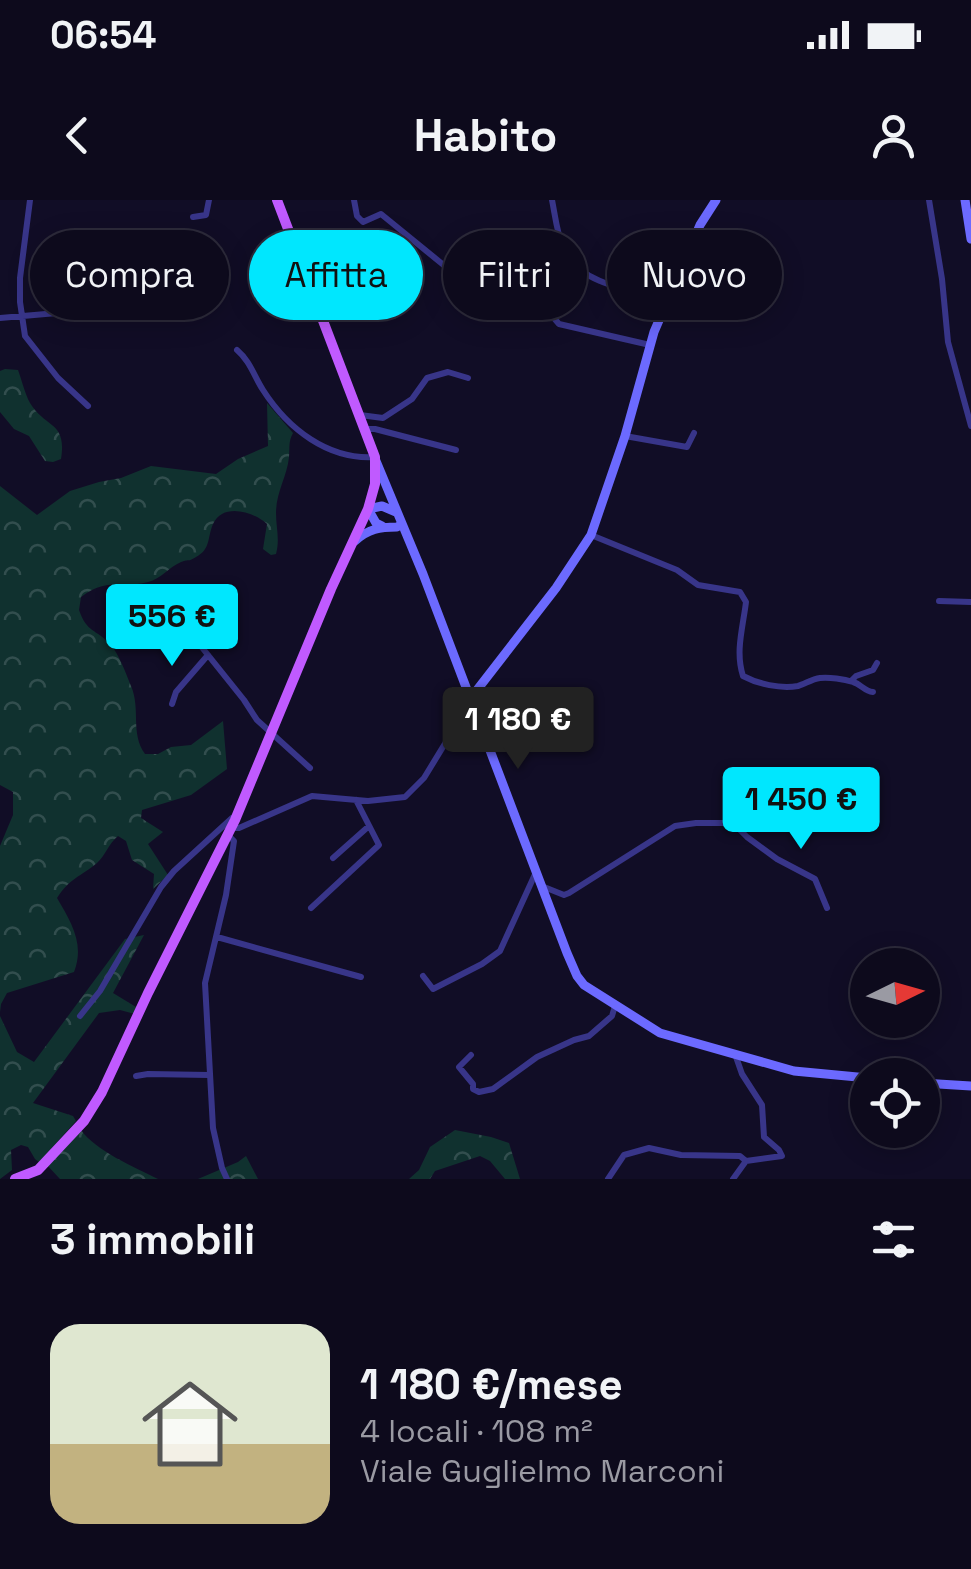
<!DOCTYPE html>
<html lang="it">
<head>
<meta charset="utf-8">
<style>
  :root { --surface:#0d0a1c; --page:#161325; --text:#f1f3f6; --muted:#9a9aa3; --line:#2d2b3b; --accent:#00e7fe }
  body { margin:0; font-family:"Space Grotesk",sans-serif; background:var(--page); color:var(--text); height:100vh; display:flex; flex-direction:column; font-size:38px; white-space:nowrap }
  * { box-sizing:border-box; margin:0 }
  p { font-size:32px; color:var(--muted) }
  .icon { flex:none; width:55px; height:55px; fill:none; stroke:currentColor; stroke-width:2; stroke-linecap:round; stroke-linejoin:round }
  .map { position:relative; height:979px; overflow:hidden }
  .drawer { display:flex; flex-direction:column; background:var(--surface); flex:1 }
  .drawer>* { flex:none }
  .guide { position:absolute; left:30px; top:30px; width:912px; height:90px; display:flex; gap:20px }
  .needle { width:65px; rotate:85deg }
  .fabs { position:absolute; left:850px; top:748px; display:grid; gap:20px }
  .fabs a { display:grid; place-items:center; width:90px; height:90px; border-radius:50%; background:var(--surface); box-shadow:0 5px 25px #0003,0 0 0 2px var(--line); font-size:50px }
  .price { position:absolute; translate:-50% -85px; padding:0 22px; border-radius:10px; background:var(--accent); color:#111; font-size:32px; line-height:65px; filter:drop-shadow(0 2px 5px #0008) }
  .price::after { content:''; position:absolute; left:50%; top:60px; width:30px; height:22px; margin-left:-15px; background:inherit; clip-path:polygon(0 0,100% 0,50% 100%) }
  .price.on { background:#222; color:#fff }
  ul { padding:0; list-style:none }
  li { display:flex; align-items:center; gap:30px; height:250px; padding:0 50px }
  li+li { border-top:2px solid var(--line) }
  li span { display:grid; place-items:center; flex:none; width:280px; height:200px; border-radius:30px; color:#555 }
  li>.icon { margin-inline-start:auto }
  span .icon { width:120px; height:120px; fill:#fffc; stroke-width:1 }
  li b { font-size:42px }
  h2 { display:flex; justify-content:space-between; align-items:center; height:120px; padding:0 50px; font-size:42px }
  .tag { padding:0 35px; border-radius:45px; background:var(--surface); box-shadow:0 5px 25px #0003,0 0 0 2px var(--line); font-size:35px; line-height:90px }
  .tag.on { background:var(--accent); color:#111 }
  .status { display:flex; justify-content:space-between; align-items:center; height:70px; padding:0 50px; background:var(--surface); direction:ltr }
  .status svg { height:28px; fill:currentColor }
  header { display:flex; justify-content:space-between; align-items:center; height:130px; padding:0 50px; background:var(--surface); font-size:45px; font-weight:700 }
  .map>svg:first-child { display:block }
  .forest { fill:url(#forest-crowns) }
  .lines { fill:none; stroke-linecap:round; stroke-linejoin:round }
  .street { stroke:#383589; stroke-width:6 }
  .secondary { stroke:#6c6aff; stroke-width:9 }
  .primary { stroke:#c05aff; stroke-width:10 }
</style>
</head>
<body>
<div class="status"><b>06:54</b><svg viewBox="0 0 49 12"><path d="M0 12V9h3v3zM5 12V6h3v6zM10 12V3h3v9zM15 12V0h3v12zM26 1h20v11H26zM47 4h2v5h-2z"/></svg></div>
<header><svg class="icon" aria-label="back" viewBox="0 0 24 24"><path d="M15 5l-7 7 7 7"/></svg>Habito<svg class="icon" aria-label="person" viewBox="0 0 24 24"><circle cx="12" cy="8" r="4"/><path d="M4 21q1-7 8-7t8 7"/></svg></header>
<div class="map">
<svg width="971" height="979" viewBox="0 0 971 979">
  <defs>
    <pattern id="forest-crowns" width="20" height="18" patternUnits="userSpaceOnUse" patternTransform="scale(2.5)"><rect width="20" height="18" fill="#10312f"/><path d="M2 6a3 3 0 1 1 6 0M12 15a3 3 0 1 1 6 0" fill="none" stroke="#324e4e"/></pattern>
  </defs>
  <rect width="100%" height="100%" fill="#110d26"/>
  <path class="forest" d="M5 169 18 170C22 181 25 194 30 203 46 229 67 221 61 259L53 262 45 261 29 236 14 229 0 212V171Z
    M267 203 293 233C288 242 290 247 289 257 287 277 276 292 276 313 276 328 280 339 276 354L271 355 263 349 267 324C254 312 223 302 213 324 207 338 211 349 196 357 186 363 192 358 181 362 169 367 161 379 148 382 120 389 108 377 81 397L79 410C87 433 96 429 110 444 119 454 126 474 131 486 141 509 130 533 145 554H158L171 547 191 545 223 521 227 569 191 595 142 610 141 618 163 632 148 644 168 675 153 689 154 674 132 660 126 641 118 636C108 644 106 655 97 663 80 677 70 678 57 698 71 722 85 744 74 772L7 793 1 804 0 812V646L13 615V592L0 585V286L37 315 70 291 99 282 121 278 151 266 216 274 238 259 268 246Z
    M144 735 113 793 136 807 135 814 120 810 99 813 33 903 73 916 76 921 39 962 35 959 28 947 21 945 11 950 12 970 0 979V816L17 852 34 862 125 739Z
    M81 930C96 951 134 967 158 979H60L47 965Z
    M455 930 491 937 509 943 520 979H505L490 961 480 956 435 971 430 979H409L419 970 430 947Z
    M246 956 258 979H198L238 962Z"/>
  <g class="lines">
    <path class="street" d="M30 0 20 78V102L25 136 58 178 88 206
      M354 0 357 16 363 22 381 14 446 67 457 65 509 83 566 97 573 94 585 72
      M552 0C555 15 557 33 563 48 579 86 634 90 669 98
      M929 0 942 79 948 142 971 226
      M193 17 206 15 209 0
      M524 86 518 111 553 117 559 124 650 145
      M0 118 91 110
      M237 150C250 161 254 176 263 190 288 229 328 260 375 257
      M360 215 383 218 412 199 427 178 448 172 468 178
      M365 229H375L456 250
      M625 236 687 247 694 233
      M591 335 677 370 698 385 740 392 746 402C743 427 735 452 743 476 758 484 780 489 798 486 805 484 812 479 820 478 829 477 844 479 853 482 861 484 864 491 873 492
      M939 401 971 402
      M142 442 195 433 200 445 244 500 257 520 310 568
      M852 480 856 476 873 470 877 463
      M172 504 176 492 208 455
      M231 628H239L312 596 368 601 405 597 424 578 471 501
      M333 658 369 626
      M544 687 564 695 569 693 675 626 696 623H733L747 637 777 659 815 679 827 708
      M311 708 379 645 356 600
      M217 737 361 777
      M423 776 433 789 482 764 500 751 536 672
      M80 816 100 791 161 687 174 671 232 618
      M471 855 459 867 473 884V889L479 892 493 889 537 857 574 840 589 836 612 816 615 806
      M136 876 148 874 209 875
      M227 979 222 968 213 928 205 783 226 695 234 641 228 635
      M608 979 624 955 649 948 681 955 740 956 746 961
      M733 979 746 961 782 956 779 950 764 937 762 905 742 874 735 854"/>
    <path class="secondary" d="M965 0 971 39
      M376 261 423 374 567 753 577 776 584 785 660 833 794 871 868 878
      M382 326 376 323 368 309 382 306 396 312
      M355 341C368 329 380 327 397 327L402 324
      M470 499 556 388 591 335 625 236 654 132 700 25 716 0
      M922 883 971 886"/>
    <path class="primary" d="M15 979 38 970 84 921 102 892 148 793 235 620 331 389 368 309 375 284V257L277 0"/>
  </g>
</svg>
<div class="fabs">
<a><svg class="needle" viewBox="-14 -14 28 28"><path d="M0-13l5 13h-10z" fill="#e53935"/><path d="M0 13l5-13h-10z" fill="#9a9aa3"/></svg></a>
<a><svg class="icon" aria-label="locate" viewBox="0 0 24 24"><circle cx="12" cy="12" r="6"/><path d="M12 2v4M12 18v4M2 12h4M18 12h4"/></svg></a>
</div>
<b class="price" style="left:172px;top:469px">556 €</b>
<b class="price on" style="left:518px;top:572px">1 180 €</b>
<b class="price" style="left:801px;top:652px">1 450 €</b>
<div class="guide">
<a class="tag">Compra</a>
<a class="tag on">Affitta</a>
<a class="tag">Filtri</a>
<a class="tag">Nuovo</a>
</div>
</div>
<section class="drawer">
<h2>3 immobili<svg class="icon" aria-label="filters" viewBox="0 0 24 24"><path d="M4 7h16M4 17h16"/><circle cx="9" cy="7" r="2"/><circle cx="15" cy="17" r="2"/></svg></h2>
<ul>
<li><span style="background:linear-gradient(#dfe7d0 60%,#c2b280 0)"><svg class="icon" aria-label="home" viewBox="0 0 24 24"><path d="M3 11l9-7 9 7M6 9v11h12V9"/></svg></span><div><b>1 180 €/mese</b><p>4 locali · 108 m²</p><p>Viale Guglielmo Marconi</p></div></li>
</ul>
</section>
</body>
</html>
